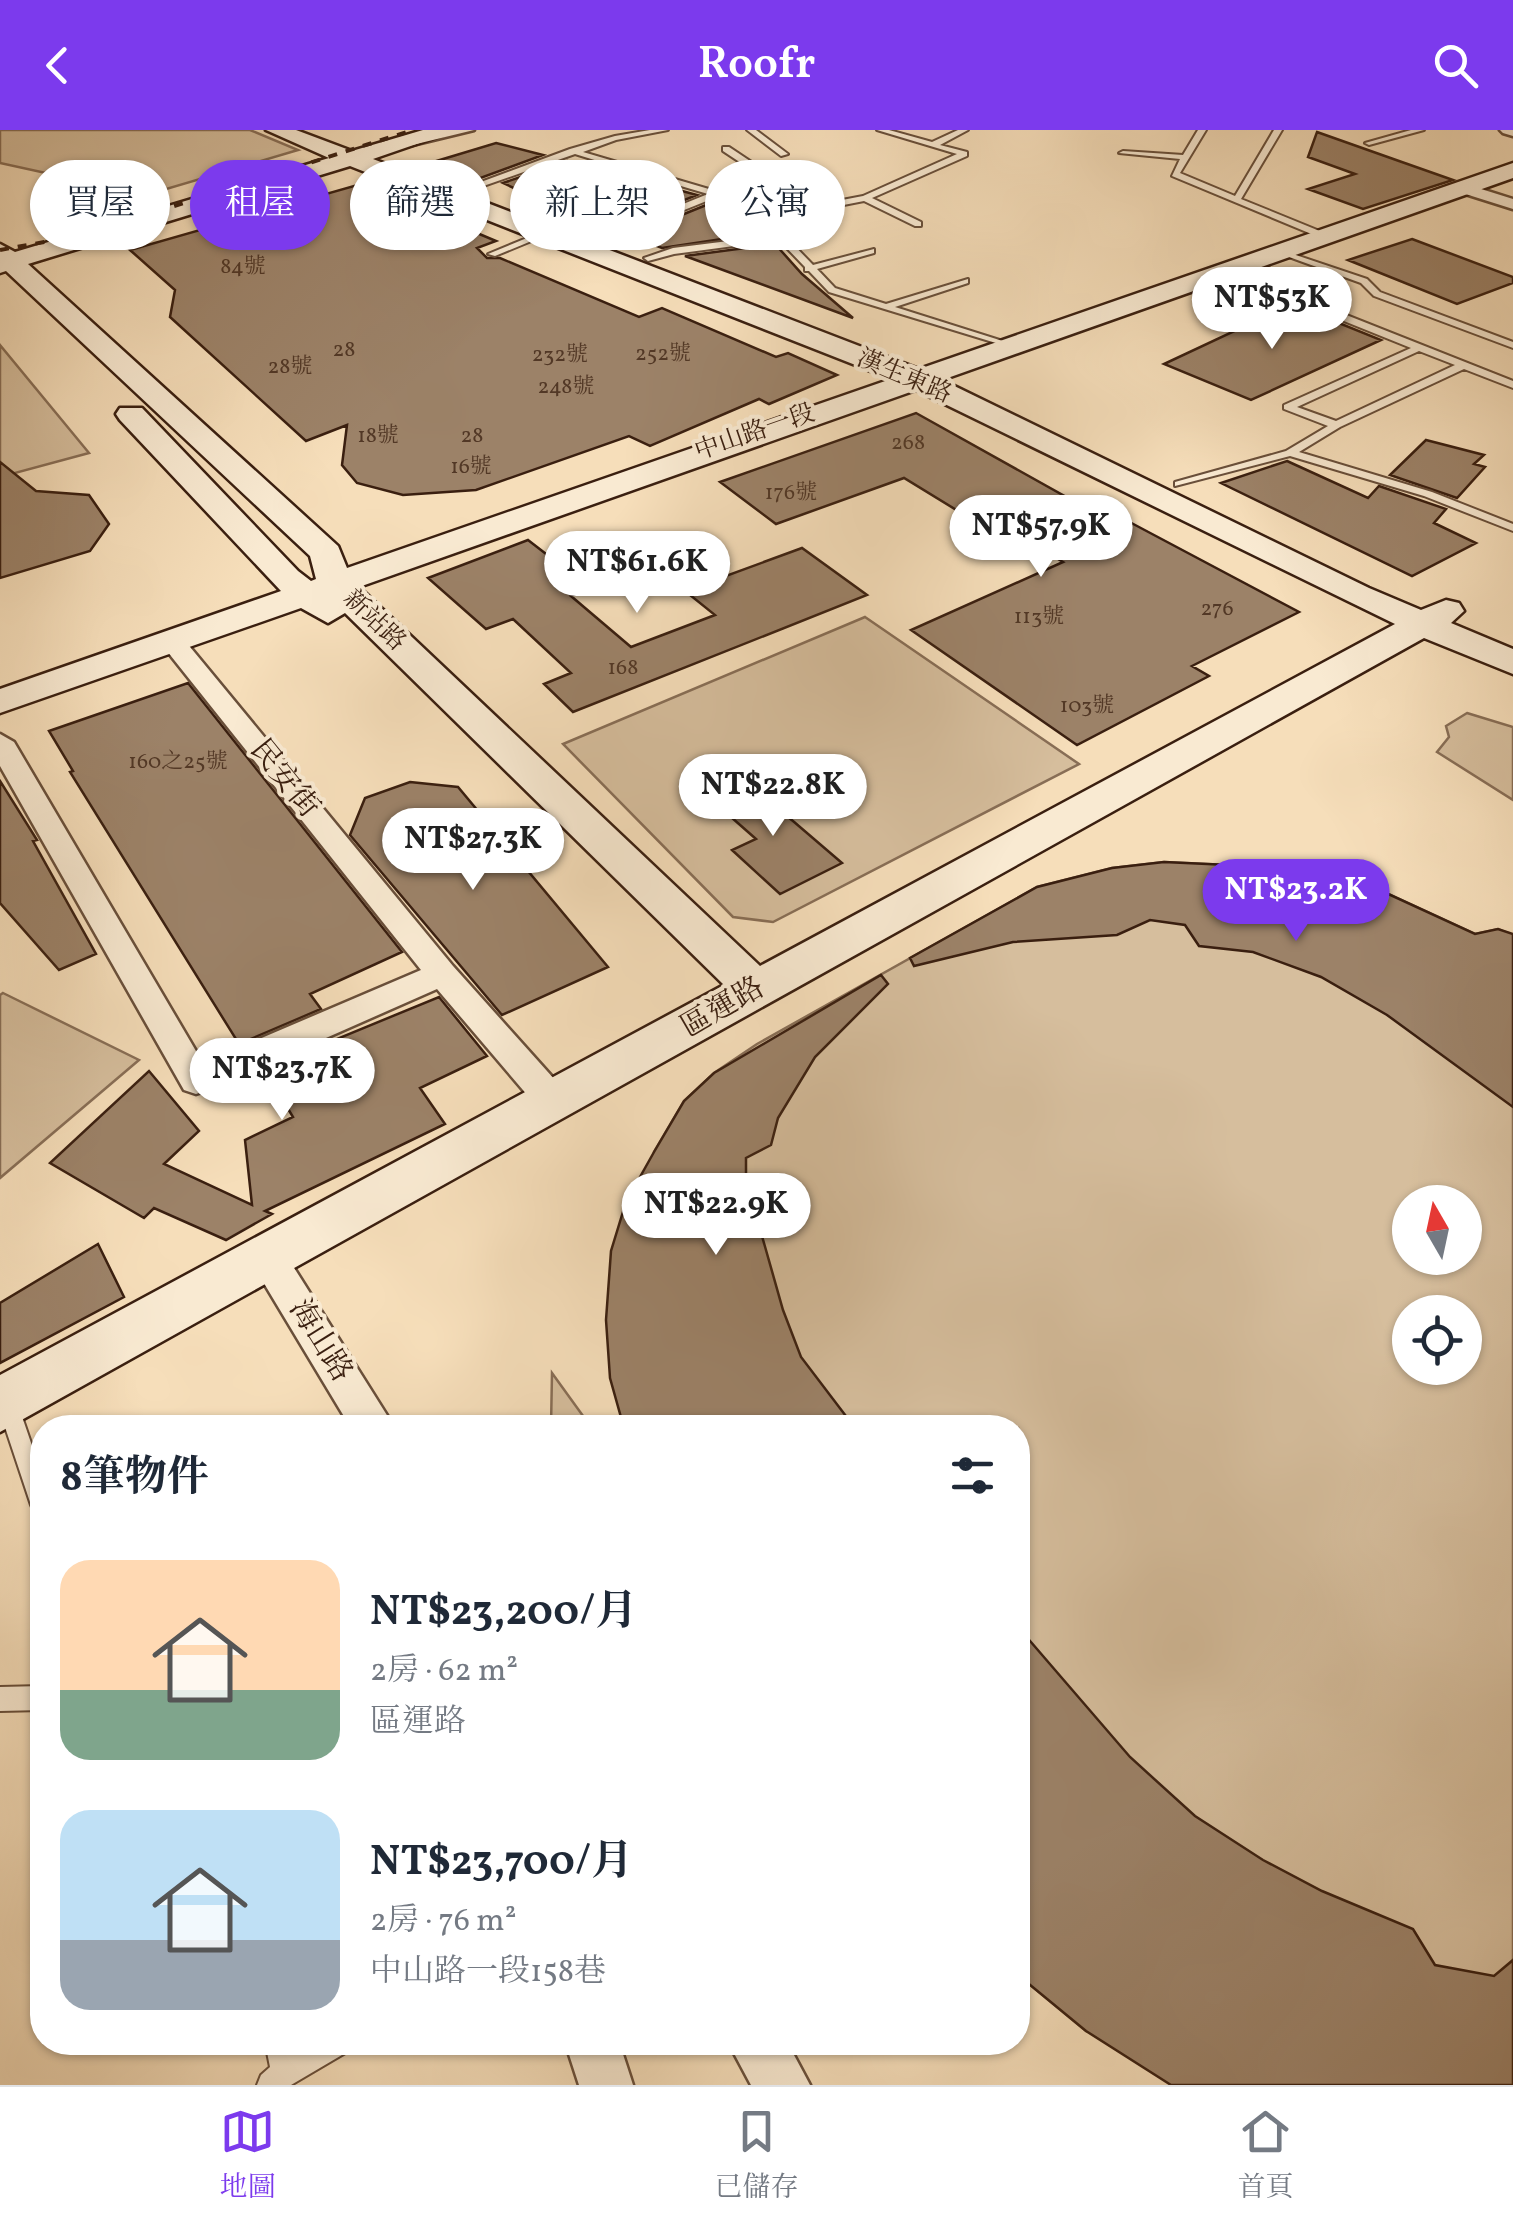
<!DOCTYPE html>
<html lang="zh-TW">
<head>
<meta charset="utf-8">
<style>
  :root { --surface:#fff; --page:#f2f2f3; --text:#1f2937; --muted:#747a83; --line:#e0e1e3; --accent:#7c3aed }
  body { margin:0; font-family:Vollkorn,"Noto Serif TC",serif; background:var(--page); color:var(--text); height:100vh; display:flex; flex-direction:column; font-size:38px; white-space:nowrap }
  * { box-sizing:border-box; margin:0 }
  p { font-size:32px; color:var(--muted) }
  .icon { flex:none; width:55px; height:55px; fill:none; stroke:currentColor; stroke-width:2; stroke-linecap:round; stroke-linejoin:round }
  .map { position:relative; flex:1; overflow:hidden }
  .details { position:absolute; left:30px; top:1285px; width:1000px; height:640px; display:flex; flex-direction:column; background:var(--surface); border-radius:40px; box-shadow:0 2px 8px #0004 }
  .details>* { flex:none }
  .guide { position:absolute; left:30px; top:30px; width:1000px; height:90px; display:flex; gap:20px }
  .needle { width:65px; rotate:351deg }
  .controls { position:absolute; left:1392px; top:1055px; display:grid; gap:20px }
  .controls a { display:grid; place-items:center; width:90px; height:90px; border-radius:50%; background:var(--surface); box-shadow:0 2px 8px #0004; font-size:50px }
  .price { position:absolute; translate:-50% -85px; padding:0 22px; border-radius:35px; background:#fff; color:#222; font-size:32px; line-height:65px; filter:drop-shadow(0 2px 5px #0008) }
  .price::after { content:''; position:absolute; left:50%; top:60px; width:30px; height:22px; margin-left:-15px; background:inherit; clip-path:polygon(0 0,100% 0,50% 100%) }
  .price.current { background:var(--accent); color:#fff }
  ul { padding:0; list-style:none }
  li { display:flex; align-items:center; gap:30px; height:250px; padding:0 30px }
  li span { display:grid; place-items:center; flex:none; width:280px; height:200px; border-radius:30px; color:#555 }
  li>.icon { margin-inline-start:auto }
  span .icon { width:120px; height:120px; fill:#fffc; stroke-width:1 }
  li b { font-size:42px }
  h2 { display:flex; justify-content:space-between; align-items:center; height:120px; padding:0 30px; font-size:42px }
  .tag { padding:0 35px; border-radius:45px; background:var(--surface); box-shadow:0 2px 8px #0004; font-size:35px; line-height:90px }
  .tag.current { background:var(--accent); color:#fff }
  header { display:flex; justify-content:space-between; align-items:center; height:130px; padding:0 30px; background:var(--accent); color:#fff; font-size:45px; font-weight:600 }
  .dock { display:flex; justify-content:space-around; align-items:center; height:140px; border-top:2px solid var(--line); background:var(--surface); font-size:28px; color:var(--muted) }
  .dock a { display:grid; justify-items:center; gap:5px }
  .dock .current { color:var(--accent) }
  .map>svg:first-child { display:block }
  .green { fill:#d6be9d; stroke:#886e56; stroke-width:2.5; fill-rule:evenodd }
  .building { fill:#9c8268; stroke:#3a1f10; stroke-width:2.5 }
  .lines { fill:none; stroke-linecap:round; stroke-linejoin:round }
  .lane-casing { stroke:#694f3a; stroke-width:4 }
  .street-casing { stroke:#694f3a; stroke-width:5 }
  .secondary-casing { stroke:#3a1f10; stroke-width:5 }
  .lane { fill:#f9ead2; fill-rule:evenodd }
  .street { fill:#f9ead2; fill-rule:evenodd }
  .secondary { fill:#f9ead2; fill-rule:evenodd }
  .rail { stroke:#3a1f10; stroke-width:4; stroke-dasharray:9 9; stroke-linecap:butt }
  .labels { text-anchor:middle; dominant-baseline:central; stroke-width:8; stroke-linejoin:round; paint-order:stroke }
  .far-number-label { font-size:22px; fill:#523826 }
  .far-street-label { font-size:25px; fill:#3a1f10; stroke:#f9ead2 }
  .street-label { font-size:30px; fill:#3a1f10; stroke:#f9ead2 }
</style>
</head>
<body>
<header><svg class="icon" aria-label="back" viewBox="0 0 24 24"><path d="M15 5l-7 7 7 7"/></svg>Roofr<svg class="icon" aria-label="search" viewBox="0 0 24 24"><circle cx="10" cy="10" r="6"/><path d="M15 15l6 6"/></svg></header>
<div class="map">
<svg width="1513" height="1955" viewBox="0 0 1513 1955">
  <rect width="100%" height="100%" fill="#f6deba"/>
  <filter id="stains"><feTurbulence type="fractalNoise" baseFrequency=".002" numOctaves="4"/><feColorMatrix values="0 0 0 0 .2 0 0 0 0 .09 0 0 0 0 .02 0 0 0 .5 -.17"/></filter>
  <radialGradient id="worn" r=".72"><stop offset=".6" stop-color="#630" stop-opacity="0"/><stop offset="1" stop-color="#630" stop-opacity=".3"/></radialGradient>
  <path class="green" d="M0 0H250L298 20 146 65 0 33Z
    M0 215 89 323 0 347Z
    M865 487 1079 634 773 792 733 787 563 614Z
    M1467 583 1513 597V670L1437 622 1449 607 1446 596Z
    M1164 732 1273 737 1384 762 1475 804 1498 799 1513 805V1955L1086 1901 1018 1845V1298H624L654 1022 684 971 714 943 757 914 1037 757 1112 738ZM1410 1072H1465V1128H1410ZM1410 1182H1465V1238H1410Z
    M3 863 139 930 0 1048V865Z
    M552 1243 591 1297H551Z"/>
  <path class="building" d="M1317 2 1399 31 1453 50 1363 79 1308 59 1355 44 1308 27Z
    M496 13 543 25 456 57 410 39Z
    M567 31 624 45 544 72 503 53Z
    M375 50 422 68 408 74 496 111 477 118 487 128H500L639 187 662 178 776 227 788 223 837 245 769 274 759 269 650 316 629 306 476 360 403 365 357 353 342 335 347 295 306 311 170 187 175 160 130 120Z
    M645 51 697 65 607 101 563 86 571 83 560 78Z
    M716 71 762 103 662 118 630 106Z
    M1412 109 1513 147V153L1457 174 1348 130Z
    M775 114 802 144 853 188 685 126Z
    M1292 174 1381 210 1251 270 1164 234Z
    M916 283 1111 392 1122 388 1299 482 1192 536 1209 546 1077 615 911 500 1063 432 988 387 976 392 904 348 776 394 720 352Z
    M1426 310 1484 325 1474 334 1485 337 1457 368 1390 345Z
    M1287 331 1368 368 1379 356 1446 379 1434 393 1476 413 1412 446 1221 353Z
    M0 332 36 361 89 365 109 394 90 421 0 448Z
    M528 410 590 458 571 466 631 517 715 485 685 461 802 418 867 465 573 582 544 554 571 543 513 489 486 499 428 448Z
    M188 553 402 822 310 864 321 879 239 914 70 642 73 641 49 601Z
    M739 649 793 691 842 733 780 764 732 720 756 709 706 665Z
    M0 651 37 710 33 711 96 824 59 840 0 773Z
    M410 652 458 657 608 837 502 885 350 705 365 668Z
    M1164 732 1273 737 1329 747 1384 762 1475 804 1498 799 1513 804V977L1387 885 1321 847 1253 822 1199 816 1185 795 1150 790 1117 805 1013 812 914 836 910 828 1037 757 1112 738Z
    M881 845 888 854 815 927 778 988 771 1015 746 1028V1058L763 1071 762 1106 783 1180 801 1227 855 1298H624L610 1248 606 1190 611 1121 626 1072 654 1022 684 971 714 943Z
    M439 867 487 926 420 958 445 994 265 1081 272 1084 226 1110 154 1078 144 1088 50 1033 149 941 199 1001 164 1034 252 1075 245 1010 293 987 264 939Z
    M98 1114 124 1167 0 1233V1173Z
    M1018 1497 1130 1627 1195 1686 1263 1730 1322 1761 1413 1799 1435 1835 1494 1846 1513 1830V1955H1171L1086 1901 1018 1845Z"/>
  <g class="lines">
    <g class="lane-casing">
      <path id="lane" d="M650 0H668L616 10 583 22 719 62V66L602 113 599 108 708 64 647 46 528 85V81L640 44 575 24 469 61 462 59 570 19 615 6Z
        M747 0H756L788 24 781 26Z
        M877 0H889L932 12 958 0H968L940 15 967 22V26L872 68 921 92V96H915L864 71 818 80 783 102 785 106 813 135 874 119V123L817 139 835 158 886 174 968 149V153L895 177 1009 213V217L829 162 809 141H805V137L779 110 674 124 648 131 644 128 673 118 776 105 775 99 809 78 723 21V17H729L816 75 863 66 957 24Z
        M1198 0H1206L1180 43 1235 66 1274 0H1282L1241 69 1327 104V108H1321L1172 46 1180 29 1119 23 1123 21 1183 25Z
        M1411 0H1424L1369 15 1365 13Z
        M539 103 546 105 495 126 488 124Z
        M1278 119 1367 149 1380 162 1513 212V218L1374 166 1361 153 1278 123Z
        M1222 138H1228L1513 251V258L1464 239 1340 297 1299 322 1432 362 1513 394V401L1424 366 1290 326 1175 356V352L1286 321 1328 296 1284 279V275L1411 218 1222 142ZM1419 221 1455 235 1336 291 1297 277Z
        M7 1263 14 1265 17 1272 42 1345V1385L34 1382 31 1375 0 1282V1265Z
        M42 1556V1580L0 1581V1557Z
        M265 1912H292L294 1922 310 1912H350L347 1922 291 1955H257L261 1945 270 1937Z"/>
    </g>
    <g class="street-casing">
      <path id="street" d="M443 0H474L404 17 396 12Z
        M1500 0H1513V6L1503 3Z
        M1462 53 1513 69V79L1456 61V55Z
        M172 503 181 506 453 836 564 960 569 970 564 980 552 983 540 980 437 859 208 960 196 964 184 960 0 636V604L14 612 203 933 421 840 163 516 159 511 163 506Z
        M266 1109 279 1114 395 1298H351L247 1125 253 1114Z
        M565 1912H619L633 1955H579Z
        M728 1912H787L810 1955H751Z"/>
    </g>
    <g class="secondary-casing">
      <path id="secondary" d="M266 0H296L352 21 423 0H457L373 29 919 239 1513 33V48L942 250 1369 458 1421 480 1446 470 1459 473 1464 481 1451 493 1513 519V544L1424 508 0 1302V1245L724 855 345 483 328 493 301 478 0 583V559L281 461 120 290 116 284 120 278H142L298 441 311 451 316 449 310 426 6 141 0 143V114L15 122 329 28ZM350 36 891 249 347 438 338 416 28 134ZM916 260 1395 494 760 836 359 457Z"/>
    </g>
    <use href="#lane" class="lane"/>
    <use href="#street" class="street"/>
    <use href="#secondary" class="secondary"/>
    <path class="rail" d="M0 120 83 105 413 0"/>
  </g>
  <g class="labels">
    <g class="far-number-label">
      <text x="243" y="137">84號</text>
      <text x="344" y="220">28</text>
      <text x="663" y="224">252號</text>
      <text x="560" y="225">232號</text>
      <text x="290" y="237">28號</text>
      <text x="566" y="257">248號</text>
      <text x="378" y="306">18號</text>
      <text x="472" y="306">28</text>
      <text x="908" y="313">268</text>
      <text x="471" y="337">16號</text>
      <text x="791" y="363">176號</text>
      <text x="1217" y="479">276</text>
      <text x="1039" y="487">113號</text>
      <text x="623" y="538">168</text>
      <text x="1087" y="576">103號</text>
      <text x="178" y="632">160之25號</text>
    </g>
    <g class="far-street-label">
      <text transform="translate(904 247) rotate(23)">漢生東路</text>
      <text transform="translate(755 303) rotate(-19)">中山路一段</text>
      <text transform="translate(374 491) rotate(44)">新站路</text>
    </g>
    <g class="street-label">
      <text transform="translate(284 649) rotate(51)">民安街</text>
      <text transform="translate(723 878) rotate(-30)">區運路</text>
      <text transform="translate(320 1211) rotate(58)">海山路</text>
    </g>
  </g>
  <rect width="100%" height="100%" filter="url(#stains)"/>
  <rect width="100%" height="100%" fill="url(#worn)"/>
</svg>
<div class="controls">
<a><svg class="needle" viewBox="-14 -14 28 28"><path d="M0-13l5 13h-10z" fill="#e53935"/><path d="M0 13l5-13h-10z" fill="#747a83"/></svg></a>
<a><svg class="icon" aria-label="locate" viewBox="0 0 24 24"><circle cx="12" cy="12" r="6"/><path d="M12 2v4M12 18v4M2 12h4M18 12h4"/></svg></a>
</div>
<b class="price" style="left:1272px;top:222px">NT$53K</b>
<b class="price" style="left:1041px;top:450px">NT$57.9K</b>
<b class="price" style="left:637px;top:486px">NT$61.6K</b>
<b class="price" style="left:773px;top:709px">NT$22.8K</b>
<b class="price" style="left:473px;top:763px">NT$27.3K</b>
<b class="price current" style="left:1296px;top:814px">NT$23.2K</b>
<b class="price" style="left:282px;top:993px">NT$23.7K</b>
<b class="price" style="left:716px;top:1128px">NT$22.9K</b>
<div class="guide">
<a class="tag">買屋</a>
<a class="tag current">租屋</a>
<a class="tag">篩選</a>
<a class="tag">新上架</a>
<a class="tag">公寓</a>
</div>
<section class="details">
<h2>8筆物件<svg class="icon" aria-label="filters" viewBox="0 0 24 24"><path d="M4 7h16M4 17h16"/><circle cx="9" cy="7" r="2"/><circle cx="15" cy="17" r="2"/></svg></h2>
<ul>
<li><span style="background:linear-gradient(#ffd9b3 65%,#7fa58c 0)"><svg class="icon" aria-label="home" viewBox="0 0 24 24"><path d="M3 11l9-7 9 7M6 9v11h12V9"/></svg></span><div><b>NT$23,200/月</b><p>2房 · 62 m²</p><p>區運路</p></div></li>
<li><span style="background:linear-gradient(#bfe0f5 65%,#9aa5b1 0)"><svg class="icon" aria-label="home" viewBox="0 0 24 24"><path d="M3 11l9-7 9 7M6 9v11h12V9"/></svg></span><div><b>NT$23,700/月</b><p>2房 · 76 m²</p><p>中山路一段158巷</p></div></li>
</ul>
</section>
</div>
<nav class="dock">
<a class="current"><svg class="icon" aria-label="map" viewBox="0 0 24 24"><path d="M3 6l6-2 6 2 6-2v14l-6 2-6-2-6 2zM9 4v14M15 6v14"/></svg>地圖</a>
<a><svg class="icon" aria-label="saved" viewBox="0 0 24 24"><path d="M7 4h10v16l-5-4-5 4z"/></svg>已儲存</a>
<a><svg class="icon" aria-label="home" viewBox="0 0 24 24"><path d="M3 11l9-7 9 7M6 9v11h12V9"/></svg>首頁</a>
</nav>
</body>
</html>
